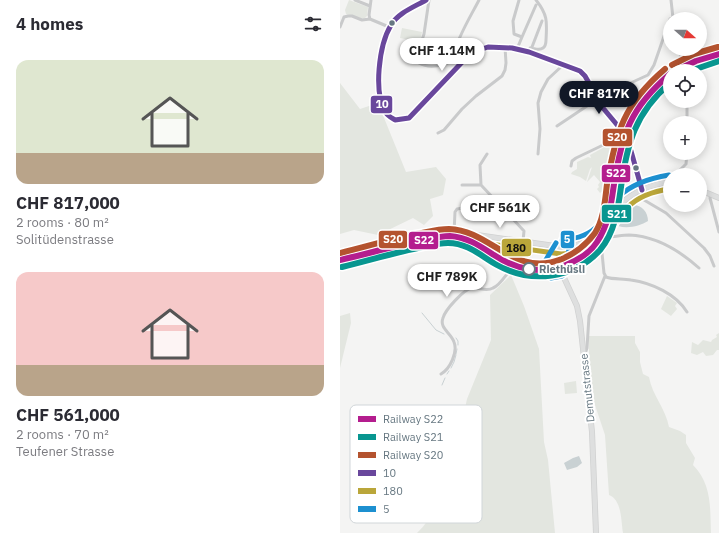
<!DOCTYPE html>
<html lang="en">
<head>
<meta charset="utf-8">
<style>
  :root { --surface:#fff; --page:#f2f2f3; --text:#2b2b33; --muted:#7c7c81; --accent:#111827 }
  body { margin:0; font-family:"IBM Plex Sans",sans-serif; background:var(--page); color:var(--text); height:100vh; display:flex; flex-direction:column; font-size:15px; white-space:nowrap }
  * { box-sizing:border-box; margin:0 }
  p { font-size:13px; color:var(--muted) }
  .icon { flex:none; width:22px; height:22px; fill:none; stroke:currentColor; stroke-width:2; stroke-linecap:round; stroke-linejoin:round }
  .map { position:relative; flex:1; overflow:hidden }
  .side { display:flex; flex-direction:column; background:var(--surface); width:340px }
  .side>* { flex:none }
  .needle { width:26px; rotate:111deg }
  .tools { position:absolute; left:323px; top:12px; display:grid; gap:8px }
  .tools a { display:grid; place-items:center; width:44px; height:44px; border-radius:50%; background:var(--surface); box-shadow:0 2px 10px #0003; font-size:20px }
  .price { position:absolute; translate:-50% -34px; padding:0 9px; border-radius:14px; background:#fff; color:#222; font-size:13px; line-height:26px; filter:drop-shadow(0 1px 2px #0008) }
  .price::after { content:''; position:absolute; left:50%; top:24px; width:12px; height:9px; margin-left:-6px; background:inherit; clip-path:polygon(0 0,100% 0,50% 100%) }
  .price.active { background:var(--accent); color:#fff }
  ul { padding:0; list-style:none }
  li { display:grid; align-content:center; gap:8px; height:212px; padding:0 16px }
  li span { display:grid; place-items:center; height:124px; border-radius:12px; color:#555 }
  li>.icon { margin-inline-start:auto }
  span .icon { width:72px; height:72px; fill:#fffc; stroke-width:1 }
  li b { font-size:17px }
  h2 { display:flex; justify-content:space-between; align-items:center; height:48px; padding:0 16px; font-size:17px }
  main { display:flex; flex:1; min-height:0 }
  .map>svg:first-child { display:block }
  .green { fill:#e3e6e0 }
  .water { fill:#c9d1d3 }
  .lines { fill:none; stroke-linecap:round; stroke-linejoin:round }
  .stream { stroke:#c9d1d3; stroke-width:1 }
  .secondary-casing { stroke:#d0d1d1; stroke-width:6 }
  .street { stroke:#c9cacb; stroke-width:3 }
  .secondary { stroke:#dedfdf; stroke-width:4.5 }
  .rail-casing { stroke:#bec0c1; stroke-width:2.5 }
  .rail { stroke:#fff; stroke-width:1; stroke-dasharray:3; stroke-linecap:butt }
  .bus-1-casing { stroke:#fff; stroke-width:8 }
  .bus-2-casing { stroke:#fff; stroke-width:8 }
  .bus-3-casing { stroke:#fff; stroke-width:8 }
  .bus-1 { stroke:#69479c; stroke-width:5 }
  .bus-2 { stroke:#baa63a; stroke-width:5 }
  .bus-3 { stroke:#1d90d0; stroke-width:5 }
  .rail-1-casing { stroke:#fff; stroke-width:9 }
  .rail-2-casing { stroke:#fff; stroke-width:9 }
  .rail-3-casing { stroke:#fff; stroke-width:9 }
  .rail-1 { stroke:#b41d8e; stroke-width:6 }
  .rail-2 { stroke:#089690; stroke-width:6 }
  .rail-3 { stroke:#b4532f; stroke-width:6 }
  .bus-dot { fill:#667781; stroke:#fff; stroke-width:1.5 }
  .stop-dot { fill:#fff; stroke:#667781; stroke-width:2 }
  .labels { text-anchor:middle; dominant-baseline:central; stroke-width:4; stroke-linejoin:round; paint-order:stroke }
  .stop-label { font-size:11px; font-weight:bold; fill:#667781; stroke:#fff; text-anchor:start }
  .street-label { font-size:11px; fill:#667781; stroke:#fff }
  .key { fill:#fff; stroke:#d1d6d9; stroke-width:1 }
  .key-label { font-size:11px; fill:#667781 }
  .line-badge { stroke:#fff; stroke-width:1.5 }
  .badge-label { font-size:11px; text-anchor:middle; font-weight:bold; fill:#fff }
  .pale-badge-label { font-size:11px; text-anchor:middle; font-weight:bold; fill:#111 }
</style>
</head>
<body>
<main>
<section class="side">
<h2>4 homes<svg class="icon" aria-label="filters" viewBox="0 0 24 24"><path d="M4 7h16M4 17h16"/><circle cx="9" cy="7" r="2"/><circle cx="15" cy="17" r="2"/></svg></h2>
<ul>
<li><span style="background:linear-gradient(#dfe7d0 75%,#b9a48a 0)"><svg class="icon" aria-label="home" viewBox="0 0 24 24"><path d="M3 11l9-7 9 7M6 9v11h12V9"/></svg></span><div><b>CHF 817,000</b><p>2 rooms · 80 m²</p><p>Solitüdenstrasse</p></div></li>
<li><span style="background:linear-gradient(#f6c9c9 75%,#b9a48a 0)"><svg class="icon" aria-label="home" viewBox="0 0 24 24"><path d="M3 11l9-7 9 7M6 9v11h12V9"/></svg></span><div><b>CHF 561,000</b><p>2 rooms · 70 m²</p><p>Teufener Strasse</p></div></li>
</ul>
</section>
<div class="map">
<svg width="379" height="533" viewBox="0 0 379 533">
  <rect width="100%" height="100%" fill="#f4f4f3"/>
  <path class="green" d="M9 0 28 7 27 16 24 19 6 14 5 10Z
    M62 28 82 32 80 42 60 38Z
    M0 83 20 109 38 103 66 172 96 167 106 179 103 195 90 199 93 216 84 225 73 218 38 235 14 230 0 234Z
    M268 145 272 146 275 154 271 156V163L275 169 273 183 260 193 257 189 259 187 258 185 260 182 254 175 247 182 252 167 250 169 246 181 240 177 231 174 232 172 237 169V162L248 157 251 158 250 155Z
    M171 275 184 306 199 349 204 442 208 460 215 533H77C86 524 91 518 93 505L68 497 71 477 83 460 92 453 105 448H113L118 441 127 399 151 340 150 295Z
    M327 296 337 303 335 306 337 309 331 316 321 309Z
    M10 313 11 323 0 368V316Z
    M379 333V350H377L373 355 366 356 363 352 357 355 351 353 352 342 358 345 363 340 371 342 372 340 377 337 376 335Z
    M249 336H295V343L300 352V362L303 374 309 377C312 395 326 409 329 427L340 431 346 435V443L355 458 353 465C372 484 370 508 371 533H283C281 521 282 500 269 495L265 435 252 396 249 363Z
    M236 381 237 393 225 394 224 383Z"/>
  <path class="water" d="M293 205C302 205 308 212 308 221 300 226 288 229 278 226 280 216 284 209 293 205Z
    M239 456 242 463 237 467 227 470 224 463 233 458Z"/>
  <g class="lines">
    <path class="stream" d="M82 313 96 330 104 334
      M116 338 118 341V345
      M116 354 117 349
      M111 368 114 362 116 355
      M107 374 109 371
      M102 385 105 378"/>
    <g class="secondary-casing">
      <path id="secondary" d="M360 190 379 198
        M222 247 220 269 237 306 240 321 252 432 256 533
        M0 256 106 233 137 235 222 247C235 247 256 240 264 229 270 220 274 211 282 203 294 191 313 184 330 182"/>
    </g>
    <path class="street" d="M15 0 30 6
      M86 0C74 8 59 13 51 25 38 43 26 138 69 118L127 57 139 50 148 47 172 48 189 52 240 71 245 76 263 108 283 132 291 151 302 190
      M89 0 84 34 77 55V59L79 63C91 70 107 64 117 59
      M331 0 333 18
      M30 19 29 15 31 0
      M0 27 4 17 8 16H12L22 20 30 19 49 27
      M182 37 196 5
      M192 47 202 21
      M177 49 182 37 174 34 173 21 179 0
      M339 49 344 71
      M189 52 190 48C194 48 199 51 203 48 206 46 206 43 206 40 207 22 208 15 196 0
      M122 63C119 60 115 57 115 52 116 40 133 12 139 0
      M347 101V123
      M217 126 262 96 308 75 314 65 330 19 333 18
      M98 133 104 130 122 109 136 96 162 76 165 70 166 63 165 47
      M147 154 140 165 141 185 184 231 183 241
      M198 154 200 129 198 103 201 92 208 79 223 65
      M231 166 232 161 236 158 284 135
      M335 175 346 164 347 153
      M122 185H141
      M296 193 299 197 326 213 364 248 370 256 374 266
      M371 195 370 198 379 232
      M114 233 115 212 117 209 154 203 156 202
      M137 235 138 242C163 259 173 266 204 265
      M267 237C274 237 282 235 289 235 316 236 340 251 359 268
      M261 243 264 273 266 277C274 280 283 278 291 280 312 283 336 294 347 312
      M237 250C249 247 262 246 268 233 270 229 273 226 274 222L270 219
      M244 351H246L247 348 249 316 265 276
      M101 374C110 369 118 352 114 342 111 333 99 328 103 318 105 310 124 289 132 288 139 287 146 292 153 288 160 285 165 276 170 270H173C189 273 204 274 220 269"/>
    <use href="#secondary" class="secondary"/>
    <g class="rail-casing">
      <path id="rail" d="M0 262 35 252"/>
    </g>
    <use href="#rail" class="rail"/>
    <g class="bus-1-casing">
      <path id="bus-1" d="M86 0C74 7 58 13 51 25 39 45 33 93 46 113 48 116 52 118 55 120L69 118 127 57 139 50 148 47 172 48 189 52 240 71 245 76 263 108 283 132 291 151 302 190"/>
    </g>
    <g class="bus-2-casing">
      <path id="bus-2" d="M1 263 107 240 136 242 221 254C239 254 260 247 270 232 276 224 280 214 288 207 299 196 315 191 330 189"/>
    </g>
    <g class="bus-3-casing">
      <path id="bus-3" d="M222 240C234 239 250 235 258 225 265 216 269 205 278 197 292 184 310 178 329 175
        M216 243 204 263 206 274 211 278 222 276 226 273 229 248"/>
    </g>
    <use href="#bus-1" class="bus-1"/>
    <use href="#bus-2" class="bus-2"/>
    <use href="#bus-3" class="bus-3"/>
    <g class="rail-1-casing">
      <path id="rail-1" d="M335 71 356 61 379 54
        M0 260C27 254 53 246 80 241 89 239 100 236 110 236 127 237 140 246 154 255 175 269 201 275 226 265 238 260 250 253 257 242 269 224 271 205 274 184 282 134 290 108 330 74"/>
    </g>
    <g class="rail-2-casing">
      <path id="rail-2" d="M350 71 379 61
        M2 267C27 261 53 253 78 248 88 246 98 243 108 243 128 243 141 256 157 265 191 284 234 279 260 250 275 232 278 209 281 187 287 144 295 113 330 83"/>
    </g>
    <g class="rail-3-casing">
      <path id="rail-3" d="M332 65 354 54 378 47
        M0 253C25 247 51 239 76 234 87 232 98 229 109 229 151 230 173 278 222 259 236 253 246 245 255 233 264 219 265 200 267 184 276 131 284 104 325 69"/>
    </g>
    <use href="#rail-1" class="rail-1"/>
    <use href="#rail-2" class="rail-2"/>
    <use href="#rail-3" class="rail-3"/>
  </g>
  <g class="bus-dot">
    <circle cx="52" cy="23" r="3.5"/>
    <circle cx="296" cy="168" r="3.5"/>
  </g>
  <circle class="stop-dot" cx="189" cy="269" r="6"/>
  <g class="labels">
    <g class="stop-label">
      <text x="199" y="269">Riethüsli</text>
    </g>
    <g class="street-label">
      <text transform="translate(247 388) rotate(-96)">Demutstrasse</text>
    </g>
  </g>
  <rect x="10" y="405" width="132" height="118" rx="6" class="key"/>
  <rect x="18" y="416" width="18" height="6" fill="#b41d8e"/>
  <rect x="18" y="434" width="18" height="6" fill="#089690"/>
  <rect x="18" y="452" width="18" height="6" fill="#b4532f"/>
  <rect x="18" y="470" width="18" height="6" fill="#69479c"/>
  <rect x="18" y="488" width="18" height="6" fill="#baa63a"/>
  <rect x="18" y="506" width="18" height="6" fill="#1d90d0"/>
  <g class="key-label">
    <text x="43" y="423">Railway S22</text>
    <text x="43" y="441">Railway S21</text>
    <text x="43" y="459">Railway S20</text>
    <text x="43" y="477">10</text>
    <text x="43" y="495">180</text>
    <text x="43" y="513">5</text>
  </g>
  <g class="line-badge">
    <rect x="30" y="95" width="23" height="19" rx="4" fill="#69479c"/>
    <rect x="262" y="128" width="31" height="19" rx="4" fill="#b4532f"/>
    <rect x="261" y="164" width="30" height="19" rx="4" fill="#b41d8e"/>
    <rect x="261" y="204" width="31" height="19" rx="4" fill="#089690"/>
    <rect x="38" y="230" width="30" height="19" rx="4" fill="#b4532f"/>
    <rect x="220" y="230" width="15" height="19" rx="4" fill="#1d90d0"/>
    <rect x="68" y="231" width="31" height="19" rx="4" fill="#b41d8e"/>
    <rect x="161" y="238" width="31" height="19" rx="4" fill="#baa63a"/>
  </g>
  <g class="badge-label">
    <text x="42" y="108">10</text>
    <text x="277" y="141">S20</text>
    <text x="276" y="177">S22</text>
    <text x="277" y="218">S21</text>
    <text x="53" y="243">S20</text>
    <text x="227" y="243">5</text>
    <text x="84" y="244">S22</text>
  </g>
  <g class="pale-badge-label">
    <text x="176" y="252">180</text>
  </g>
</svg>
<div class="tools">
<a><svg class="needle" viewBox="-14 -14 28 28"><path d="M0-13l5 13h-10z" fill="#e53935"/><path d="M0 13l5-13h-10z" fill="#7c7c81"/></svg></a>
<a><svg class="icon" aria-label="locate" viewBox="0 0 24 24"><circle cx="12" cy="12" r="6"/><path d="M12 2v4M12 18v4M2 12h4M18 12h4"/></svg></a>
<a>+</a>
<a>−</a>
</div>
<b class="price" style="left:102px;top:72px">CHF 1.14M</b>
<b class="price active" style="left:259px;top:115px">CHF 817K</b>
<b class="price" style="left:160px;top:229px">CHF 561K</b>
<b class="price" style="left:107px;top:298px">CHF 789K</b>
</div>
</main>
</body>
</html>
